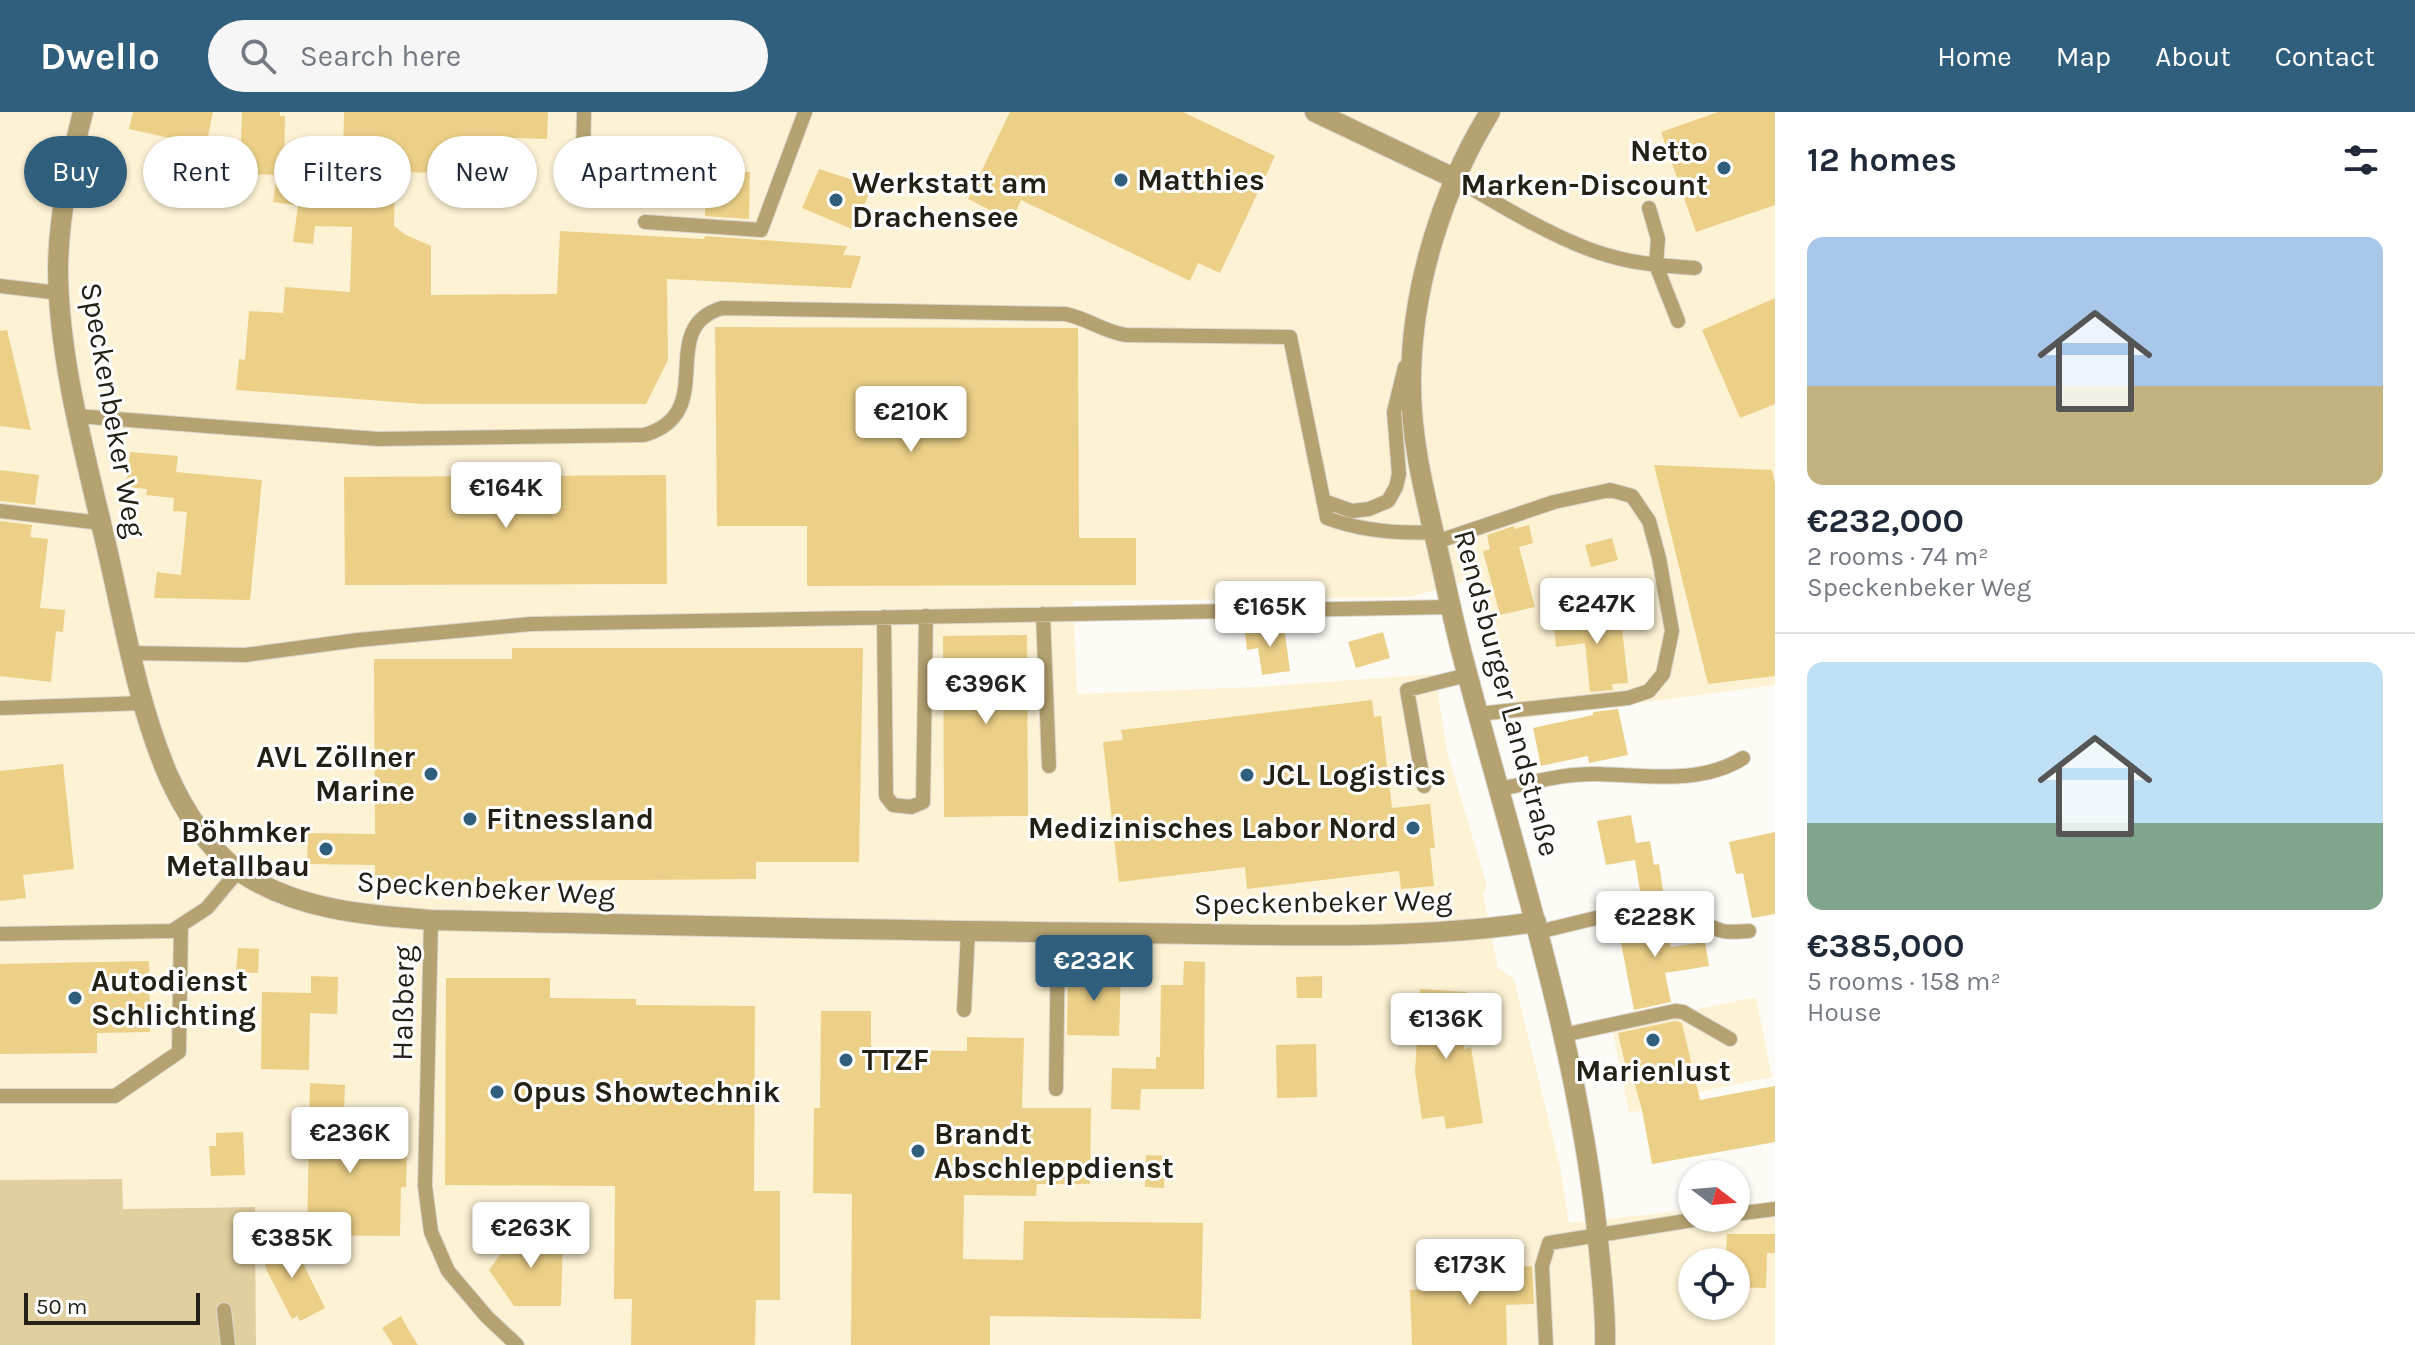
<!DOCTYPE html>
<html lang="en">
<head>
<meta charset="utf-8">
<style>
  :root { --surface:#fff; --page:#f6f6f7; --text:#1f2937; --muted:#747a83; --line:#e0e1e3; --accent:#305f7e }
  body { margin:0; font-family:Karla,sans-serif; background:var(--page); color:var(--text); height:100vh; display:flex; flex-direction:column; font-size:30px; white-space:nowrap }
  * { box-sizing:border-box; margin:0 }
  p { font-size:26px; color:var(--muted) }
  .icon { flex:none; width:44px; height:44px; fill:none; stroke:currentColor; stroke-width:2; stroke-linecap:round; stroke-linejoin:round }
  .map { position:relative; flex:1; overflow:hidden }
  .panel { display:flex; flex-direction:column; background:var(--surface); width:640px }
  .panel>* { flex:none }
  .guide { position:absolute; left:24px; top:24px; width:760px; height:72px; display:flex; gap:16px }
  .needle { width:52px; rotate:106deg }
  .controls { position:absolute; left:1678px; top:1048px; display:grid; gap:16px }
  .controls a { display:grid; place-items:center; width:72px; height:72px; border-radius:50%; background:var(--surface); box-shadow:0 2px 6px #0004; font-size:40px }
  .scale { position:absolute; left:24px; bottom:20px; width:176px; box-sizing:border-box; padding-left:8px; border:4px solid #242015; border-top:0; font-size:22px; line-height:28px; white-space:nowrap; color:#242015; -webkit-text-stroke:6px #fff; paint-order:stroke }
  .price { position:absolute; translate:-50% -68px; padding:0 18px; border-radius:8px; background:#fff; color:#222; font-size:26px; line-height:52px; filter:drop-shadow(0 2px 4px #0008) }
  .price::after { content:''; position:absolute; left:50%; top:48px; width:24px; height:18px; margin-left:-12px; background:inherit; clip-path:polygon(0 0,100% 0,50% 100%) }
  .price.on { background:var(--accent); color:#fff }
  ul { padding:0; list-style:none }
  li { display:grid; align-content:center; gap:16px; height:424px; padding:0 32px }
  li+li { border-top:2px solid var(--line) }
  li span { display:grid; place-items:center; height:248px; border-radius:16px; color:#555 }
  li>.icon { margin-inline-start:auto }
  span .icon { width:144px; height:144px; fill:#fffc; stroke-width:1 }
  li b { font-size:34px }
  h2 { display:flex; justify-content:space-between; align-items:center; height:96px; padding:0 32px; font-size:34px }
  .pill { padding:0 28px; border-radius:36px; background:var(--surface); box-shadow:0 2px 6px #0004; font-size:28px; line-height:72px }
  .pill.on { background:var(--accent); color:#fff }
  header { display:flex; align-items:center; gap:48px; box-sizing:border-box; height:112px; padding:0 40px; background:var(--accent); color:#fff }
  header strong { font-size:38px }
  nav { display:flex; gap:44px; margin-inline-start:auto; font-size:28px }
  .search { width:560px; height:72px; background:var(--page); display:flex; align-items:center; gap:20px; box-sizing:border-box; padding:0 28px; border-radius:44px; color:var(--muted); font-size:30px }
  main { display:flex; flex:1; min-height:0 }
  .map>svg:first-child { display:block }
  .built { fill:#fdf2d4; fill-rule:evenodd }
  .green { fill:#e2cfa0 }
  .building { fill:#ecd088 }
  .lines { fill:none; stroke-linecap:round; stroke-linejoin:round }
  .service-casing { stroke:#dad8d1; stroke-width:16 }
  .minor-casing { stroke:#dad8d1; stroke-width:22 }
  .tertiary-casing { stroke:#dad8d1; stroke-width:22 }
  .service { stroke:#b6a271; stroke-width:14 }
  .minor { stroke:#b6a271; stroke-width:20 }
  .tertiary { stroke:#b6a271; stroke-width:20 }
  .poi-dot { fill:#305f7e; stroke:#fff; stroke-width:3 }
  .labels { text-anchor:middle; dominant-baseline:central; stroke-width:6; stroke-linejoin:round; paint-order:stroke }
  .poi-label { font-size:30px; font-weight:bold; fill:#242015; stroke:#fff; text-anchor:start }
  .street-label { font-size:30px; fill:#242015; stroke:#fff }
</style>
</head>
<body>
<header>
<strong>Dwello</strong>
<div class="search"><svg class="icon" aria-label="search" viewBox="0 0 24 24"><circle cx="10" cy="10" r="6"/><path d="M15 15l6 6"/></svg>Search here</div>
<nav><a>Home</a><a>Map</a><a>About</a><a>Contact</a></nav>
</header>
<main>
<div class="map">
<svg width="1775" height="1233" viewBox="0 0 1775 1233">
  <rect width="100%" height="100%" fill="#fdfbf5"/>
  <path class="built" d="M0 0H1775V573L1518 607 1499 554 1480 465 1410 485 1073 489 1077 582 1255 575 1435 562 1447 639 1487 774 1483 782 1498 856 1514 867 1560 1055 1569 1111 1692 1098V1106H1736V1094L1775 1090V1233H256L255 1095 122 1097V1067L0 1068ZM1692 1150H1736V1194H1692Z
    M1756 885 1772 965 1664 987V994L1629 1001 1612 915Z"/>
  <path class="green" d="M122 1067 123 1097 255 1095 256 1233H0V1068Z"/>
  <path class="building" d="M133 0H213L206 34 129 17Z
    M242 0H280V4H285L284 63 240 62Z
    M344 0H548L547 27 485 25 484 62 395 60 394 114 406 123 431 134V183L557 182 560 119 704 127 705 124 847 134 843 143 861 144 851 176 667 167 668 248 646 292H423L236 278 239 247 245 248 249 199 283 201 285 175 350 180 352 115 315 114 313 132 293 130 299 87 342 92Z
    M1010 0H1183L1275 44 1220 161 1198 151 1190 169 1021 88 1012 109 968 87Z
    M1718 0H1775V93L1696 120 1661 20Z
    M819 57 853 68 852 71 870 79 854 118 802 96Z
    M706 58 750 60 749 107 705 104Z
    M276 69 297 71 295 93 273 90Z
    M1775 186V292L1740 306 1702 218Z
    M715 215 1078 216 1079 426H1136V473L807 474V414H717Z
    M7 218 31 318 0 314V219Z
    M130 340 178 344 176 360 262 368 250 488 154 486 157 460 181 463 187 400 173 399 174 386 146 383 147 377 126 375Z
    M1654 353 1772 358 1775 372V564L1708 572Z
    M0 358 39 363 35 393 0 389Z
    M666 363 667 472 345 473 344 365Z
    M0 409 32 413 30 425 48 427 40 496 65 498 63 520 56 519 51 570 0 564Z
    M1529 413 1533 431 1519 435 1535 495 1500 503 1483 439 1490 437 1487 423 1514 414V417Z
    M1612 426 1618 448 1591 455 1585 433Z
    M1620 498 1628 571 1612 572 1613 578 1590 580 1585 531 1556 535 1553 505Z
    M1284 514 1290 559 1262 563 1258 536 1247 538 1245 520Z
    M1383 520 1390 546 1356 556 1348 530Z
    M1027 523 1028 704 944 705 943 524Z
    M512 536H863L859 750H756V767L375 770V753L307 752 308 721 375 722 374 547H512Z
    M1372 588 1374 605 1381 604 1392 696 1430 692 1435 736H1430L1434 774 1401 777 1399 759 1247 777 1245 755 1119 770 1103 630 1123 628 1121 618Z
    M1618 597 1628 643 1589 651 1588 644 1541 654 1533 616 1593 603V600Z
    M63 652 74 757 23 763 26 786 0 789V659Z
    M1631 703 1636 731 1650 729 1654 753 1659 752 1663 778 1660 780 1641 785 1635 748 1606 753 1597 709Z
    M1775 720V802L1752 806 1743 761 1736 762 1729 730Z
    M1664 800 1671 835 1705 830 1709 854 1665 861 1671 890 1634 898 1617 811Z
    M238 836 259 837 258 861 236 860Z
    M149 849 150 920 97 921V941L0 942V852Z
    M1184 849 1205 850 1204 977H1141L1140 998 1111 997 1112 956 1156 957V945H1160L1161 873H1183Z
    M1068 859 1121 860 1119 924 1067 923Z
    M311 864 338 865 337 902 310 901 309 958 261 957 262 880 311 881Z
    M1322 864V886H1297L1296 865Z
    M446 866H550V886L636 887V893L755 894 754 1079H780V1188H756L755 1233H631L632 1187H614L615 1074 445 1073Z
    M1420 877 1467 880 1464 937 1471 935 1483 1011 1446 1017 1444 1004 1422 1007 1415 960Z
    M821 899H871V938L967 939V925L1024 926 1022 996H1091L1090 1072H1037L1036 1084 964 1083 963 1147 1023 1148 1024 1109 1203 1111 1201 1207 990 1204V1233H851L852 1082 813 1081 814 996H820Z
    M1675 909 1682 911 1700 988 1775 974V1030L1652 1052 1642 998 1630 955 1626 956 1618 921Z
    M1316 932 1317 985 1277 986 1276 933Z
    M310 971 345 973 343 1022H348V1029L387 1030 386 1036 407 1037 406 1075H401L400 1124 307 1123Z
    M243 1020 245 1063 211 1064 209 1034H216V1021Z
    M1146 1043 1165 1044 1164 1076 1145 1075Z
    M1727 1122H1775V1141H1767L1766 1176 1736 1175V1150H1726Z
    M515 1123H563L561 1194H514L489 1158Z
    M290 1125 325 1196 300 1209 297 1204 292 1207 266 1157 264 1139Z
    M1532 1154 1534 1192 1506 1193 1507 1233H1412L1410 1178 1450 1176 1449 1158Z
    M401 1204 408 1217 418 1233H393L382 1216Z"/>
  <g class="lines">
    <g class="service-casing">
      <path id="service" d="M583 45 584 0
        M1456 67C1499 93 1562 131 1610 144 1637 152 1666 154 1695 156
        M1649 96 1658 127 1656 153 1678 209
        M645 110 761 118 805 0
        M0 174 59 181
        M77 304 378 327 644 323C721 301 654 216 722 196L1065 202C1087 206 1104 220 1126 223L1290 225 1327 406C1362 419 1396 422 1433 420
        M1324 389 1352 399 1369 397 1388 389 1396 375 1399 362 1394 300 1405 255
        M0 399 101 411
        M1436 430 1554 390 1610 378 1632 384 1649 409 1659 446 1672 519 1663 562 1649 579 1628 586 1478 602
        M1043 502 1049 654
        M884 505 886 684 893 693 911 695 923 690 926 504
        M131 541 245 543 358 528 531 512 1450 495
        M0 596 145 591
        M1424 674 1407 578 1467 563
        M1499 677C1531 671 1565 661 1597 662 1644 663 1701 673 1743 646
        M431 808 425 1074 431 1120 448 1159 487 1205 517 1233
        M1538 820 1662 790C1699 790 1695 813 1723 819 1731 821 1741 819 1749 819
        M0 822 172 819 207 796 238 759
        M964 898 968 820
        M1563 923 1675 899 1683 900 1730 927
        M1056 977 1058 820
        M0 984H115L179 940 181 813
        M1736 1102 1775 1097
        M224 1198 228 1233
        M1546 1233 1542 1154 1549 1131 1705 1106"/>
    </g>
    <g class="minor-casing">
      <path id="minor" d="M83 0C70 51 59 102 58 155 58 249 87 349 108 441 125 515 138 593 168 663 183 697 208 737 239 759 295 798 365 803 431 808 664 813 898 819 1131 821 1265 822 1403 830 1536 810
        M1315 0 1456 67"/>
    </g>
    <g class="tertiary-casing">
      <path id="tertiary" d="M1490 0C1442 78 1412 175 1411 266 1410 322 1423 376 1436 430 1445 467 1452 504 1462 542 1513 739 1580 934 1599 1138 1602 1169 1606 1201 1605 1233"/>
    </g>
    <use href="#service" class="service"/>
    <use href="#minor" class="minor"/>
    <use href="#tertiary" class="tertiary"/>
  </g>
  <g class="poi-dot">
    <circle cx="1724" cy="56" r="8"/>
    <circle cx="1121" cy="68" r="8"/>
    <circle cx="836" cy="88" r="8"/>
    <circle cx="431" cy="662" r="8"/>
    <circle cx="1247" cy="663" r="8"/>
    <circle cx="470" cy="707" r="8"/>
    <circle cx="1413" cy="716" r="8"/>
    <circle cx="326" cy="737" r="8"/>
    <circle cx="75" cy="886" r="8"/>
    <circle cx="1653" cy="928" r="8"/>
    <circle cx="846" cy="948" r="8"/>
    <circle cx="497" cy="980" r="8"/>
    <circle cx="918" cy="1039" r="8"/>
  </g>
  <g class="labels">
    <g class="poi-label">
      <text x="1708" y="39" text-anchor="end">Netto<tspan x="1708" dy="34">Marken-Discount</tspan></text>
      <text x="1137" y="68">Matthies</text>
      <text x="852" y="71">Werkstatt am<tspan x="852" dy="34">Drachensee</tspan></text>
      <text x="415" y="645" text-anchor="end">AVL Zöllner<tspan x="415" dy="34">Marine</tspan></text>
      <text x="1263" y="663">JCL Logistics</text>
      <text x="486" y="707">Fitnessland</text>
      <text x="1397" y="716" text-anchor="end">Medizinisches Labor Nord</text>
      <text x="310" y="720" text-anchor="end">Böhmker<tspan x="310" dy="34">Metallbau</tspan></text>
      <text x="91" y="869">Autodienst<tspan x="91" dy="34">Schlichting</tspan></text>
      <text x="862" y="948">TTZF</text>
      <text x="1653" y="959" text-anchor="middle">Marienlust</text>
      <text x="513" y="980">Opus Showtechnik</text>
      <text x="934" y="1022">Brandt<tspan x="934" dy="34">Abschleppdienst</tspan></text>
    </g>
    <g class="street-label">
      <text transform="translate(113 298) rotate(80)">Speckenbeker Weg</text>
      <text transform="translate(1507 581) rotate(75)">Rendsburger Landstraße</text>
      <text transform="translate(486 776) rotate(3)">Speckenbeker Weg</text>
      <text transform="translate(1323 790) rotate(-1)">Speckenbeker Weg</text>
      <text transform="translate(403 891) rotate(-89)">Haßberg</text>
    </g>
  </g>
</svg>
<div class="controls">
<a><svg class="needle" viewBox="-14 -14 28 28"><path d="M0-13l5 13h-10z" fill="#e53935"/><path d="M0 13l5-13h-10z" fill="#747a83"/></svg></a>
<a><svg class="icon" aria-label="locate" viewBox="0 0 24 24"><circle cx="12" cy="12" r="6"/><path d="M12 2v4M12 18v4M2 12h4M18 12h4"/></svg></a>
</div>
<div class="scale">50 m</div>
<b class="price" style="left:911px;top:342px">€210K</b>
<b class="price" style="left:506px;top:418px">€164K</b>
<b class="price" style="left:1597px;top:534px">€247K</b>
<b class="price" style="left:1270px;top:537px">€165K</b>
<b class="price" style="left:986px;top:614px">€396K</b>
<b class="price" style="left:1655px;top:847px">€228K</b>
<b class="price on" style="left:1094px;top:891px">€232K</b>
<b class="price" style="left:1446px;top:949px">€136K</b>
<b class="price" style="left:350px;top:1063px">€236K</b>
<b class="price" style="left:531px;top:1158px">€263K</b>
<b class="price" style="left:292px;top:1168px">€385K</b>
<b class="price" style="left:1470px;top:1195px">€173K</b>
<div class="guide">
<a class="pill on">Buy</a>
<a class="pill">Rent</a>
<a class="pill">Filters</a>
<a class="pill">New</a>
<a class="pill">Apartment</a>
</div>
</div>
<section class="panel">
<h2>12 homes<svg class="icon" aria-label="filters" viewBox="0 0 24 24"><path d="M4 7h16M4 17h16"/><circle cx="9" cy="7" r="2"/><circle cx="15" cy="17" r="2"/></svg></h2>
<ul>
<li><span style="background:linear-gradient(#a9c7e8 60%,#c2b280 0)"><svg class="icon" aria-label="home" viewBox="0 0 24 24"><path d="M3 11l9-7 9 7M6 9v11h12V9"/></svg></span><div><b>€232,000</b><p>2 rooms · 74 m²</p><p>Speckenbeker Weg</p></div></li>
<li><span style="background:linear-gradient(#bfe0f5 65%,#7fa58c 0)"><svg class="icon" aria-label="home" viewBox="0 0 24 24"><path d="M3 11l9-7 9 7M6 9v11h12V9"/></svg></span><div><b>€385,000</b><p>5 rooms · 158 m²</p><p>House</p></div></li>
</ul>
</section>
</main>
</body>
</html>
